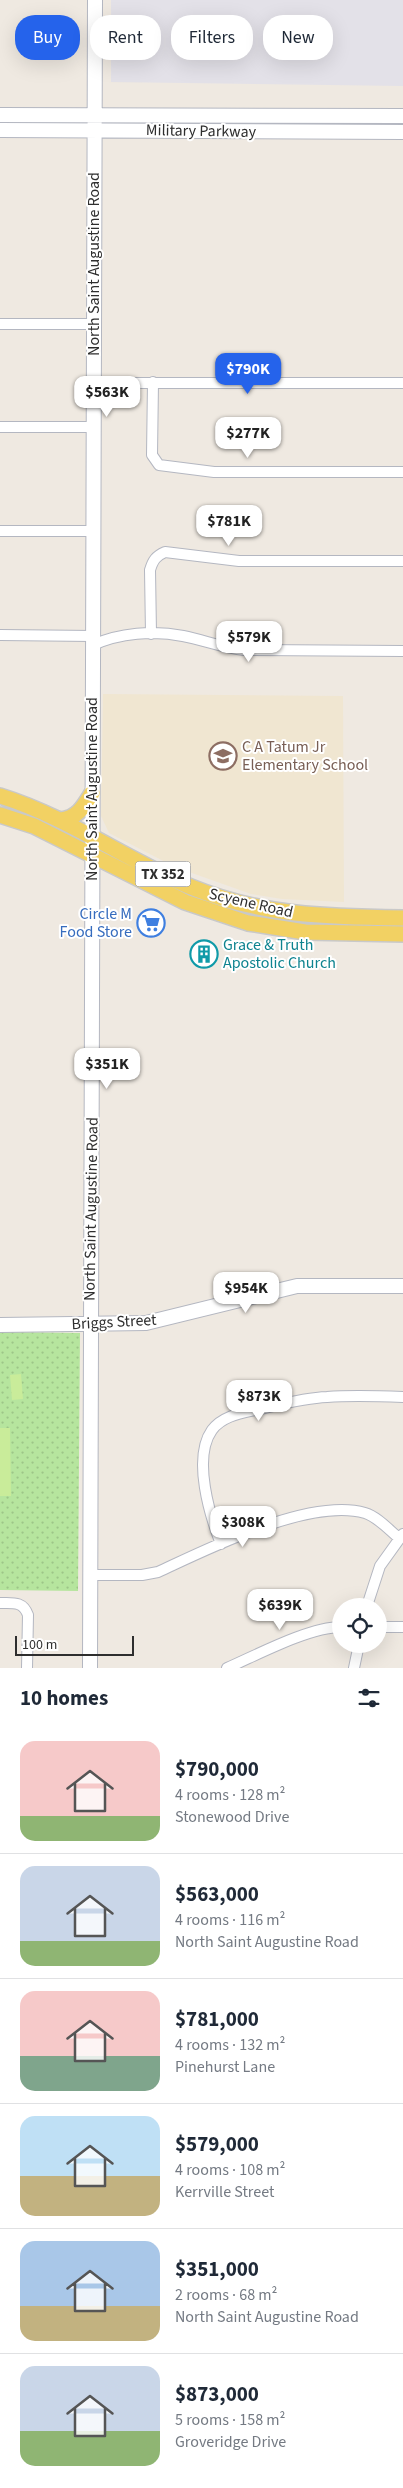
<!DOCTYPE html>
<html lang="en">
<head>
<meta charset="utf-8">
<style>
  :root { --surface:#fff; --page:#f2f2f3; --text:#1f2937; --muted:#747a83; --line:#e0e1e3; --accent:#2563eb }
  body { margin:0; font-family:"Source Sans 3",sans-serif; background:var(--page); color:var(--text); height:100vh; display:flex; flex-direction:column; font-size:19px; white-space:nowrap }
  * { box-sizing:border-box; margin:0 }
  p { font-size:16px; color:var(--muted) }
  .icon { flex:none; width:28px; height:28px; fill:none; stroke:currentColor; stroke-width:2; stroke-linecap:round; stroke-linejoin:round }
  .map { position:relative; height:1668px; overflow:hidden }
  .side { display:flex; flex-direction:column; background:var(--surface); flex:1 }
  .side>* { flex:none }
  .hud { position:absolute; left:15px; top:15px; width:374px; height:45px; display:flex; gap:10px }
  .fabs { position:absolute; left:332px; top:1598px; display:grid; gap:10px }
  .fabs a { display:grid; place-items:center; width:55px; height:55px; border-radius:50%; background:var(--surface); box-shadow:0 5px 20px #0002; font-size:25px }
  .scale { position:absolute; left:15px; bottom:12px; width:119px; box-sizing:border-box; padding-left:5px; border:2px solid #2e2e2e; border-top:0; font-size:14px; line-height:18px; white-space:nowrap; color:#2e2e2e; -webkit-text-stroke:4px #fff; paint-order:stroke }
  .price { position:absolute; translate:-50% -42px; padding:0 11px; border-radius:10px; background:#fff; color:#222; font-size:16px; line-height:32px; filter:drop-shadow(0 1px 2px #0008) }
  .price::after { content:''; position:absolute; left:50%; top:30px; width:15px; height:11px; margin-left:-8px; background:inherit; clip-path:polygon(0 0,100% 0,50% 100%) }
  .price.current { background:var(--accent); color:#fff }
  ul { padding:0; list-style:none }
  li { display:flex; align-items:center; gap:15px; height:125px; padding:0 20px }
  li+li { border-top:1px solid var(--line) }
  li span { display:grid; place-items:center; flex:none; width:140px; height:100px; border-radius:15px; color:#555 }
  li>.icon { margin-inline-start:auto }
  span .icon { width:60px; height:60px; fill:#fffc; stroke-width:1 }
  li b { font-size:21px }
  h2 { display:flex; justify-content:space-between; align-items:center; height:60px; padding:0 20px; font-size:21px }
  .pill { padding:0 18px; border-radius:20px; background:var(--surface); box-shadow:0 5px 20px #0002; font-size:18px; line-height:45px }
  .pill.current { background:var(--accent); color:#fff }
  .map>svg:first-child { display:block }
  .industrial { fill:#e3e1e8 }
  .education { fill:#f0e6d1 }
  .park { fill:url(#park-dots) }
  .pitch { fill:#c9ec9a }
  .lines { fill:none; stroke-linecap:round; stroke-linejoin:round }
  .street-casing { stroke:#b4b7c1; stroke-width:12 }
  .secondary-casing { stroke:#b4b7c1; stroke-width:16 }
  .primary-casing { stroke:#c9c9c9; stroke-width:18 }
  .street { stroke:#fff; stroke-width:10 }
  .secondary { stroke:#fff; stroke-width:14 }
  .primary { stroke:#f2d163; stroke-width:15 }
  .labels { text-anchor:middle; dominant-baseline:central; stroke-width:4; stroke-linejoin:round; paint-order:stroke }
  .shield { fill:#fff; stroke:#6d6d6d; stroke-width:1 }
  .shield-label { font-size:15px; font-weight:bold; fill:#2e2e2e }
  .street-label { font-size:16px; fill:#2e2e2e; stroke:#fff }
  .education-label { font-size:16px; fill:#785e54; stroke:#fff; text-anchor:start }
  .shop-label { font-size:16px; fill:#366cbe; stroke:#fff; text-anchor:end }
  .culture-label { font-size:16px; fill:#0d838f; stroke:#fff; text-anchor:start }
</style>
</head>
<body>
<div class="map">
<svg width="403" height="1668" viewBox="0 0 403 1668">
  <defs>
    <pattern id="park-dots" width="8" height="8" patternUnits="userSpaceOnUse" patternTransform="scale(1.25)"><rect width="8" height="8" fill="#b6e59e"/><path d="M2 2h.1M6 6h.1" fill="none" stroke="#9dc588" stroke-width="1.8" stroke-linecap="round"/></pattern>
  </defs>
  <rect width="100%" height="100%" fill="#efe9e1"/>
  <path class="industrial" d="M111 0H403V86L111 82Z"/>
  <path class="education" d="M103 694 343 696 344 902 282 899 251 894 175 867 109 833 101 816Z"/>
  <path class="park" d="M0 1332 80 1333 78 1591 0 1590Z"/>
  <path class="pitch" d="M21 1374 23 1399 12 1400 10 1375Z
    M0 1428H10L11 1496H0Z"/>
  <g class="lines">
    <g class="street-casing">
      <path id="street" d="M0 324H94
        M153 382 152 455 159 465 214 472H403
        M93 383H403
        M0 427H93
        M0 531H93
        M151 634 150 570C153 560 156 556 165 552L239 561H403
        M0 635 93 636
        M93 645C119 633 154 630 183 636 204 640 223 648 244 650L403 651
        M221 1544C210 1516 192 1458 212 1430 223 1415 243 1413 260 1409 282 1404 304 1398 327 1397 352 1395 378 1396 403 1397
        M91 1575H142L158 1572C208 1549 310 1497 365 1513 378 1517 389 1530 399 1538
        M0 1603C13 1603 23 1601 28 1615L27 1668
        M367 1606 380 1566 403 1534
        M379 1627H403
        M227 1668C257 1655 309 1627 341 1627
        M354 1668 359 1644"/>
    </g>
    <g class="secondary-casing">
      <path id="secondary" d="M0 115 403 116
        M0 130 403 132
        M0 1325 146 1323 297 1286H403
        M90 1668 95 0"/>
    </g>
    <g class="primary-casing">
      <path id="primary" d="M0 796C68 817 126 860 191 887 262 916 328 917 403 918
        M0 815 34 826 185 902 248 923 305 932 403 934
        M61 820C78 818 84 806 92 793"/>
    </g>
    <use href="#street" class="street"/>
    <use href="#secondary" class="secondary"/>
    <use href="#primary" class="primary"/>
  </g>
  <defs>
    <g id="school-ring" transform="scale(1.4375)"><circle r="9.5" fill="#fff" stroke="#8d6e63" stroke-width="1.5"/><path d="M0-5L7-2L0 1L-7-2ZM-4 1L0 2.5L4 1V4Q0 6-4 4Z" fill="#8d6e63"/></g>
    <g id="supermarket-ring" transform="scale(1.4375)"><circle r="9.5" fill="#fff" stroke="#3f7fe0" stroke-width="1.5"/><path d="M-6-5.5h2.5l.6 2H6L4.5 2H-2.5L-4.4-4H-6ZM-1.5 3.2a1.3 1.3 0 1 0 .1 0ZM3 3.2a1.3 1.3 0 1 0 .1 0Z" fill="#3f7fe0"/></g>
    <g id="building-ring" transform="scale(1.4375)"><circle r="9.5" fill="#fff" stroke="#0f9aa8" stroke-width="1.5"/><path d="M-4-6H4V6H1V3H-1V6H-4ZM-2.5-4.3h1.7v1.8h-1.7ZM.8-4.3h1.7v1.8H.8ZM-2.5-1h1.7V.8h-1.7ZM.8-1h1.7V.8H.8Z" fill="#0f9aa8"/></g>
  </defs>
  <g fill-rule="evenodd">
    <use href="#school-ring" x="223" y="756"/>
    <use href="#supermarket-ring" x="151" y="923"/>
    <use href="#building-ring" x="204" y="954"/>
  </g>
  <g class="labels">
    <rect class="shield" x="135.5" y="861.5" width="55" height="25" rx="4"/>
    <g class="shield-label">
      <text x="163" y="874">TX 352</text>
    </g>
    <g class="street-label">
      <text transform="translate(201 131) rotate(1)">Military Parkway</text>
      <text transform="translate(94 264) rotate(-90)">North Saint Augustine Road</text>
      <text transform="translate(92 789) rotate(-90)">North Saint Augustine Road</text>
      <text transform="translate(251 903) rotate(13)">Scyene Road</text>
      <text transform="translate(91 1209) rotate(-89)">North Saint Augustine Road</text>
      <text transform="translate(114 1322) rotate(-3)">Briggs Street</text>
    </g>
    <g class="education-label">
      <text x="242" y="747">C A Tatum Jr<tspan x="242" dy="18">Elementary School</tspan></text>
    </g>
    <g class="shop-label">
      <text x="132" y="914">Circle M<tspan x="132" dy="18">Food Store</tspan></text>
    </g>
    <g class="culture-label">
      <text x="223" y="945">Grace &amp; Truth<tspan x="223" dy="18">Apostolic Church</tspan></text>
    </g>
  </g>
</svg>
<div class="fabs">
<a><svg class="icon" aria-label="locate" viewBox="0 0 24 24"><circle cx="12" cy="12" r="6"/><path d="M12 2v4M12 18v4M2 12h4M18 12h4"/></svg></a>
</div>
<div class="scale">100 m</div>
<b class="price current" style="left:248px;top:395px">$790K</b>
<b class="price" style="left:107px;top:418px">$563K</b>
<b class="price" style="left:248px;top:459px">$277K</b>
<b class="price" style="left:229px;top:547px">$781K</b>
<b class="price" style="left:249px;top:663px">$579K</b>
<b class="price" style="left:107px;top:1090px">$351K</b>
<b class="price" style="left:246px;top:1314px">$954K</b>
<b class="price" style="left:259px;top:1422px">$873K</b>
<b class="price" style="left:243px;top:1548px">$308K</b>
<b class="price" style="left:280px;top:1631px">$639K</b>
<div class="hud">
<a class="pill current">Buy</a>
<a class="pill">Rent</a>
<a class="pill">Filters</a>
<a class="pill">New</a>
</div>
</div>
<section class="side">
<h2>10 homes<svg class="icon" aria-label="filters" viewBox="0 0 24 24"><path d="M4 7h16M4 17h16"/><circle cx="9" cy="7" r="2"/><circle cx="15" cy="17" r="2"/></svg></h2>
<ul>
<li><span style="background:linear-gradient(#f6c9c9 75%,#8fb573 0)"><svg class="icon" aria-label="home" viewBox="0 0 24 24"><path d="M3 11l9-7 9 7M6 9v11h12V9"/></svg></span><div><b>$790,000</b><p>4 rooms · 128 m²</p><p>Stonewood Drive</p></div></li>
<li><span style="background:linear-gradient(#c9d6e8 75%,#8fb573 0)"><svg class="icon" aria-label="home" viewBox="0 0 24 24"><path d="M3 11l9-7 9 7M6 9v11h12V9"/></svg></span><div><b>$563,000</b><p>4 rooms · 116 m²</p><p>North Saint Augustine Road</p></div></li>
<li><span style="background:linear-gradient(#f6c9c9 65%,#7fa58c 0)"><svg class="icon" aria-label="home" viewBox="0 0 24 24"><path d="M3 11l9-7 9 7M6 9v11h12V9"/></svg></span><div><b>$781,000</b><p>4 rooms · 132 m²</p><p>Pinehurst Lane</p></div></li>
<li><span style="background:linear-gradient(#bfe0f5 60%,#c2b280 0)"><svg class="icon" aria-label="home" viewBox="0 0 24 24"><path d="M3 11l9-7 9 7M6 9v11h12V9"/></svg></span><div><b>$579,000</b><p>4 rooms · 108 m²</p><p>Kerrville Street</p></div></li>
<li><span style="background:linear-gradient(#a9c7e8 65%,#c2b280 0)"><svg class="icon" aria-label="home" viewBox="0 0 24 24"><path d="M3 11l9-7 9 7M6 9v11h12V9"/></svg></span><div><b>$351,000</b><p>2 rooms · 68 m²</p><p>North Saint Augustine Road</p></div></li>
<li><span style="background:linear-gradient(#c9d6e8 65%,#8fb573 0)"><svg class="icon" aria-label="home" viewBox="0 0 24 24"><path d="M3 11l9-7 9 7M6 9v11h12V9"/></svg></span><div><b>$873,000</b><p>5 rooms · 158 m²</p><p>Groveridge Drive</p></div></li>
</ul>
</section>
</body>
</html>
